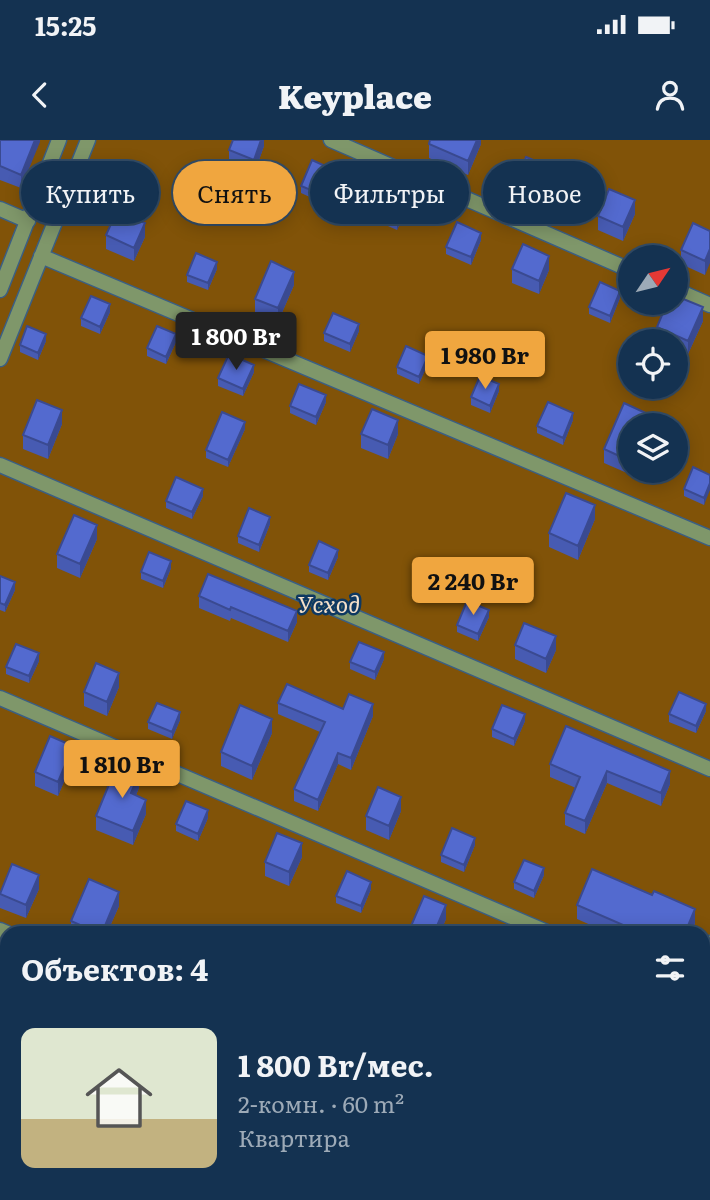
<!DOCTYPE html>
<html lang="ru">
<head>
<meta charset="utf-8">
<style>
  :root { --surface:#143251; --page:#1d3a58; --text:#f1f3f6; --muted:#9daab7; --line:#334d68; --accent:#f0a63f }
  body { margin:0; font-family:Literata,serif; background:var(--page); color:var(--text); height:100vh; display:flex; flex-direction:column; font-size:26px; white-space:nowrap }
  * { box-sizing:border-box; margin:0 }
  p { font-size:23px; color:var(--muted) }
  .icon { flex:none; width:38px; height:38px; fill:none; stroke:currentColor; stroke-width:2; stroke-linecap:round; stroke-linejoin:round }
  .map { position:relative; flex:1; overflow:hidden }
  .panel { position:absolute; left:0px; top:786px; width:710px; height:275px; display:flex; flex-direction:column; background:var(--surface); border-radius:21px 21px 0 0; box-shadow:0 4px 18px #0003,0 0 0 2px var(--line) }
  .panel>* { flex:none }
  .hud { position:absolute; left:21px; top:21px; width:668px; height:63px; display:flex; gap:14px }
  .needle { width:46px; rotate:55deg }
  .controls { position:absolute; left:618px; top:105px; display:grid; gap:14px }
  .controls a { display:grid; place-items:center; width:70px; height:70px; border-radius:50%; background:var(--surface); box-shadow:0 4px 18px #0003,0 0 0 2px var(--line); font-size:35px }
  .price { position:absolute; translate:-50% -60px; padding:0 16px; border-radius:7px; background:var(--accent); color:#111; font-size:23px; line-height:46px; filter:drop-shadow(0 2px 4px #0008) }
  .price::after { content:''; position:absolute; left:50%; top:42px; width:21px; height:16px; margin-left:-10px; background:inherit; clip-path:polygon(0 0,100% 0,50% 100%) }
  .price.on { background:#222; color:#fff }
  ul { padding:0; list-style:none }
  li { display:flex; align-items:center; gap:21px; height:175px; padding:0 21px }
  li+li { border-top:2px solid var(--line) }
  li span { display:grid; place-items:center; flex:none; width:196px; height:140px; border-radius:14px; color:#555 }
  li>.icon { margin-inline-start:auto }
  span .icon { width:84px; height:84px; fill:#fffc; stroke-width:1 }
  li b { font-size:30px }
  h2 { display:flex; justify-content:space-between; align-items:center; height:84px; padding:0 21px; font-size:30px }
  .tag { padding:0 24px; border-radius:32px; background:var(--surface); box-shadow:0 4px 18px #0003,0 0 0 2px var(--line); font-size:24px; line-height:63px }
  .tag.on { background:var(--accent); color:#111 }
  .status { display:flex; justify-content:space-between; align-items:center; height:49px; padding:0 35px; background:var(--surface); direction:ltr }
  .status svg { height:19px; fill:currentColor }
  header { display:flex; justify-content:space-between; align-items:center; height:91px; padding:0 21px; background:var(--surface); font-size:32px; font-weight:800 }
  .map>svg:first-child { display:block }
  .green { fill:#815308; fill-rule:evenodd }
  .water { fill:#276462 }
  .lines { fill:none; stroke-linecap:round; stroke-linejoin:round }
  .lane-casing { stroke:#3b5f83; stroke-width:17 }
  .street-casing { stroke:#3b5f83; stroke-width:17 }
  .lane { stroke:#7f976a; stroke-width:14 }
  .street { stroke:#7f976a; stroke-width:14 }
  .wall { fill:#475bb2 }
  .shaded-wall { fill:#3a4a91 }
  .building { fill:#536acf; stroke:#3a4a91; stroke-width:2 }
  .labels { text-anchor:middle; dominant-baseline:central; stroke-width:5; stroke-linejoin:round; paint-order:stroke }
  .park-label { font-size:23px; font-style:italic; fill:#f4e0c9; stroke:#0e3861 }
</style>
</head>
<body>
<div class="status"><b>15:25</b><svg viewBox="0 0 49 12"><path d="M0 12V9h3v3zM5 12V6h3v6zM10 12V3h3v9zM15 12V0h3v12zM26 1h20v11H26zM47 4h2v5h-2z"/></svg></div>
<header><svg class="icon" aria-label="back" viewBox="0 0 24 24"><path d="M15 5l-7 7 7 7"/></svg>Keyplace<svg class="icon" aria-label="person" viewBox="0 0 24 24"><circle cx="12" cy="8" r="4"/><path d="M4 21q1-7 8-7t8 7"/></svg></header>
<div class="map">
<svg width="710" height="1060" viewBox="0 0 710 1060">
  <rect width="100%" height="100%" fill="#1a436c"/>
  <path class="green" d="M0 0H710V1060H622L606 1054H704V793H7V801L0 798ZM630 117H676V163H630ZM630 201H676V247H630ZM630 285H676V331H630Z
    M0 856 7 859V1054H195L194 1060H0Z"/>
  <path class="water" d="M297 1054H330L351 1060H278Z"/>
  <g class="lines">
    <g class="lane-casing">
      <path id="lane" d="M331 0 630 130
        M0 69 28 81
        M41 116 710 398
        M0 150 59 0
        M676 150 710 165
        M0 219 88 0
        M0 325 710 629
        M0 558 549 793
        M0 790 7 793
        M704 819 710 803
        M704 859 710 861
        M0 861 7 864
        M626 1054 641 1060
        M36 1060 38 1054"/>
    </g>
    <g class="street-casing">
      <path id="street" d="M0 817 7 820
        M558 1054 574 1060"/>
    </g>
    <use href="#lane" class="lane"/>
    <use href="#street" class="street"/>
  </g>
  <path class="wall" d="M0 0H40L21 48 0 40Z
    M264 0V6L254 34 229 24V10Z
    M481 0V4L468 35 429 18V4Z
    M334 37 323 63 301 53V46Z
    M515 43H555L544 69 515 56Z
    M408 67 397 90 372 79V72Z
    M635 74 623 101 598 90V76Z
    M710 91 705 135 681 124V110Z
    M106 95 145 97 134 121 106 109Z
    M481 100 471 125 446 114V107Z
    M217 129 208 150 187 142V135Z
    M512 129 549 130 539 154 512 143Z
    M294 145 278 182 255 172V159Z
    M620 158 610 183 589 174V167Z
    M110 172 100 194 81 186V178Z
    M703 181 688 214 676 209V201H657V187Z
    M359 191 350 212 324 201V193Z
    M46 201 38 220 20 212V205Z
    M176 202 166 224 147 216V208Z
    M428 223 419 244 397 234V227Z
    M254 232 243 256 218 246V238Z
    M499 251 490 273 471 265V257Z
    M326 262 316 285 290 273V266Z
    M624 263 663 281V285H630V331H648L643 340 604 323V309Z
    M573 280 563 305 537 293V286Z
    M62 284 48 319 23 309V295Z
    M245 289 228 327 206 318V310Z
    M361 294H398L388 319 361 308Z
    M710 335 704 365 684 356V349Z
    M203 356 192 379 166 368V361Z
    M595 379 578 420 549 407V393Z
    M270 384 259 412 238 403V396Z
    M97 399 80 438 57 428V414Z
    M338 417 328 440 309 432V425Z
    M171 428 163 448 141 439V432Z
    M0 436 15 450 5 472 0 470Z
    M199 456 297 482 288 502 231 478 230 481 199 468Z
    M489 477 478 501 457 492V485Z
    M515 505 556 510 546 533 515 519Z
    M384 519 375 540 350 529V522Z
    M39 521 29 543 6 534V527Z
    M119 547 107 576 84 566V552Z
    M278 563 343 569 373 576 351 630 338 624 318 671 294 661V649L320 592 278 574Z
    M706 571 696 593 669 582V574Z
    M180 580 172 599 148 589V582Z
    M525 581 514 606 492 597V589Z
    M566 586 670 644 661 666 607 643 585 694 565 685V673L576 648 550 637V624Z
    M272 593 252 640 221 626V612Z
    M73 620 58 656 35 646V632Z
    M139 648 136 655 146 674 133 705 96 690V676Z
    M401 671 389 700 366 690V676Z
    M208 678 198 701 176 691V684Z
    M475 705 464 732 441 722V715Z
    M302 717 289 746 265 736V722Z
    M544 735 534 758 514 749V742Z
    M39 749 26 778 0 768V752Z
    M371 749 361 773 336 763V756Z
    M577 765 695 783 691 793H609L577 779Z
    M119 766 107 793H71V781Z
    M446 779 440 793H411V786Z
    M710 877V922L704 920V892Z
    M62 1054H109L106 1060H67L62 1058Z"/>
  <path class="shaded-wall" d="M35 0H40V2L21 48V35Z
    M261 0H264V6L254 34V20Z
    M477 0H481V4L468 35V21Z
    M555 29V43L544 69V55Z
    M334 30V37L323 63V55Z
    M408 60V67L397 90V83Z
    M635 60V74L623 101V87Z
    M145 83V97L134 121V108Z
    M481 93V100L471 125V117Z
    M710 109V123L705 135V121Z
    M549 116V130L539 154V141Z
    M217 122V129L208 150V143Z
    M294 132V145L278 182V168Z
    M620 151V158L610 183V176Z
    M110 164V172L100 194V187Z
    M703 167V181L688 214V201Z
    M359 184V191L350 212V204Z
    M46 194V201L38 220V213Z
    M176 194V202L166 224V217Z
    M428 216V223L419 244V237Z
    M254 225V232L243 256V249Z
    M499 244V251L490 273V266Z
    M326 255V262L316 285V277Z
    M62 270V284L48 319V305Z
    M573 273V280L563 305V298Z
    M398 280V294L388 319V305Z
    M245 282V289L228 327V320Z
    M643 331H648L643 340Z
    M710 343V350L704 365V358Z
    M203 349V356L192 379V372Z
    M595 365V379L578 420V406Z
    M270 377V384L259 412V405Z
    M97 385V399L80 438V424Z
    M338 410V417L328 440V433Z
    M171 421V428L163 448V441Z
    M15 442V450L5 472V465Z
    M489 470V477L478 501V494Z
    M297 471V482L288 502V491Z
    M556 496V510L546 533V519Z
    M384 512V519L375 540V532Z
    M39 513V521L29 543V536Z
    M119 533V547L107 576V562Z
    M373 564V576L351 630V618Z
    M706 564V571L696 593V586Z
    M180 572V580L172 599V592Z
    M525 574V581L514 606V599Z
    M272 579V593L252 640V626Z
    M73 606V620L58 656V642Z
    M338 613V624L318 671V660Z
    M607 631V643L585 694V681Z
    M670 631V644L661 666V653Z
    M139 634V648L131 667V653Z
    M401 657V671L389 700V686Z
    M146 660V674L133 705V691Z
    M208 670V678L198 701V694Z
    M475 698V705L464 732V725Z
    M302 703V717L289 746V732Z
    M544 728V735L534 758V751Z
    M39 735V749L26 778V765Z
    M371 742V749L361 773V766Z
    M119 752V766L107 793H102Z
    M446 765V779L440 793H434Z
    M695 769V783L691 793H685Z
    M7 1052V1054H11L9 1060H4Z
    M104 1054H109L106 1060H102Z"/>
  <path class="building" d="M0 0H35L21 35 0 26Z
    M233 0H261L254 20 229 10Z
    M430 0H477L468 21 429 4Z
    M526 17 555 29 544 55 515 43Z
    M312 20 334 30 323 55 301 46Z
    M382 49 408 60 397 83 372 72Z
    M609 49 635 60 623 87 598 76Z
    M117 71 145 83 134 108 106 95Z
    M457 82 481 93 471 117 446 107Z
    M693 83 710 91V109L705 121 681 110Z
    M523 104 549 116 539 141 512 129Z
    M196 113 217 122 208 143 187 135Z
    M271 121 294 132 278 168 255 159Z
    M600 142 620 151 610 176 589 167Z
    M91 156 110 164 100 187 81 178Z
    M676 156 703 167 688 201 657 187 667 163H676Z
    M333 173 359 184 350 204 324 193Z
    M27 186 46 194 38 213 20 205Z
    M157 186 176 194 166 217 147 208Z
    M406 206 428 216 419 237 397 227Z
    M229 214 254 225 243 249 218 238Z
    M480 236 499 244 490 266 471 257Z
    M299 244 326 255 316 277 290 266Z
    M37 260 62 270 48 305 23 295Z
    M548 262 573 273 563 298 537 286Z
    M624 263 663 281 661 285H630V321L604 309Z
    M372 269 398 280 388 305 361 294Z
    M222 272 245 282 228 320 206 310Z
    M693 327 710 335V343L704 358 684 349Z
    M176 337 203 349 192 372 166 361Z
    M566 353 595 365 578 406 549 393Z
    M249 368 270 377 259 405 238 396Z
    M74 375 97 385 80 424 57 414Z
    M319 401 338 410 328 433 309 425Z
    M149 412 171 421 163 441 141 432Z
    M208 434 297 471 288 491 231 467 230 470 199 456Z
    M0 436 15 442 5 465 0 463Z
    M467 461 489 470 478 494 457 485Z
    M524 483 556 496 546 519 515 505Z
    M359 502 384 512 375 532 350 522Z
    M16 504 39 513 29 536 6 527Z
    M96 523 119 533 107 562 84 552Z
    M287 544 343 569 349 554 373 564 351 618 338 613 318 660 294 649 325 582 278 563Z
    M679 552 706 564 696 586 669 574Z
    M157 563 180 572 172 592 148 582Z
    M240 565 272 579 252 626 221 612Z
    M502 565 525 574 514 599 492 589Z
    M566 586 670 631 661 653 607 631 585 681 565 673 580 637 550 624Z
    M50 596 73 606 58 642 35 632Z
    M117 625 139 634 131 653 146 660 133 691 96 676Z
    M378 647 401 657 389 686 366 676Z
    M186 661 208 670 198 694 176 684Z
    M452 688 475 698 464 725 441 715Z
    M277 693 302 703 289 732 265 722Z
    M524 720 544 728 534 751 514 742Z
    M12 724 39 735 26 765 0 754Z
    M592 729 652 755 654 751 695 769 685 793H636L637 791 577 765Z
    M347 731 371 742 361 766 336 756Z
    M89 739 119 752 102 793H98L71 781Z
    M424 756 446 765 434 793H425L411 786Z
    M710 877V908L704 906V892Z
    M0 995 7 997V1052L4 1060H0Z
    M88 1054H104L102 1058Z"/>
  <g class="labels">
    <g class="park-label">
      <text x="329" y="463">Усход</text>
    </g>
  </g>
</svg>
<div class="controls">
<a><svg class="needle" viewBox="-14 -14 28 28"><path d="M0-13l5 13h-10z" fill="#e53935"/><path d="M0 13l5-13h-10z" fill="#9daab7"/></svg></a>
<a><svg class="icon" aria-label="locate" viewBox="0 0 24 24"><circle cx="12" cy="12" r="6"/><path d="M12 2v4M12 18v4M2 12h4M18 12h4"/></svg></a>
<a><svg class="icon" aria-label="layers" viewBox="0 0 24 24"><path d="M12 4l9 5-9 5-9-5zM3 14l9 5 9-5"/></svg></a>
</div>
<b class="price on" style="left:236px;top:232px">1 800 Br</b>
<b class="price" style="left:485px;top:251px">1 980 Br</b>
<b class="price" style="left:473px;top:477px">2 240 Br</b>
<b class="price" style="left:122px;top:660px">1 810 Br</b>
<div class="hud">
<a class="tag">Купить</a>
<a class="tag on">Снять</a>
<a class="tag">Фильтры</a>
<a class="tag">Новое</a>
</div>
<section class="panel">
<h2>Объектов: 4<svg class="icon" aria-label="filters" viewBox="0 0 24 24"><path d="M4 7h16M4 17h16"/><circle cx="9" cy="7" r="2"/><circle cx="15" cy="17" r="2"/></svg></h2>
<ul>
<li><span style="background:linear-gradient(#dfe7d0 65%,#c2b280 0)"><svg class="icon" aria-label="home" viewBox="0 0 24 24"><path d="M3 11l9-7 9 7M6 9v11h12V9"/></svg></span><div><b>1 800 Br/мес.</b><p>2-комн. · 60 m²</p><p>Квартира</p></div></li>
</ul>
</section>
</div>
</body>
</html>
